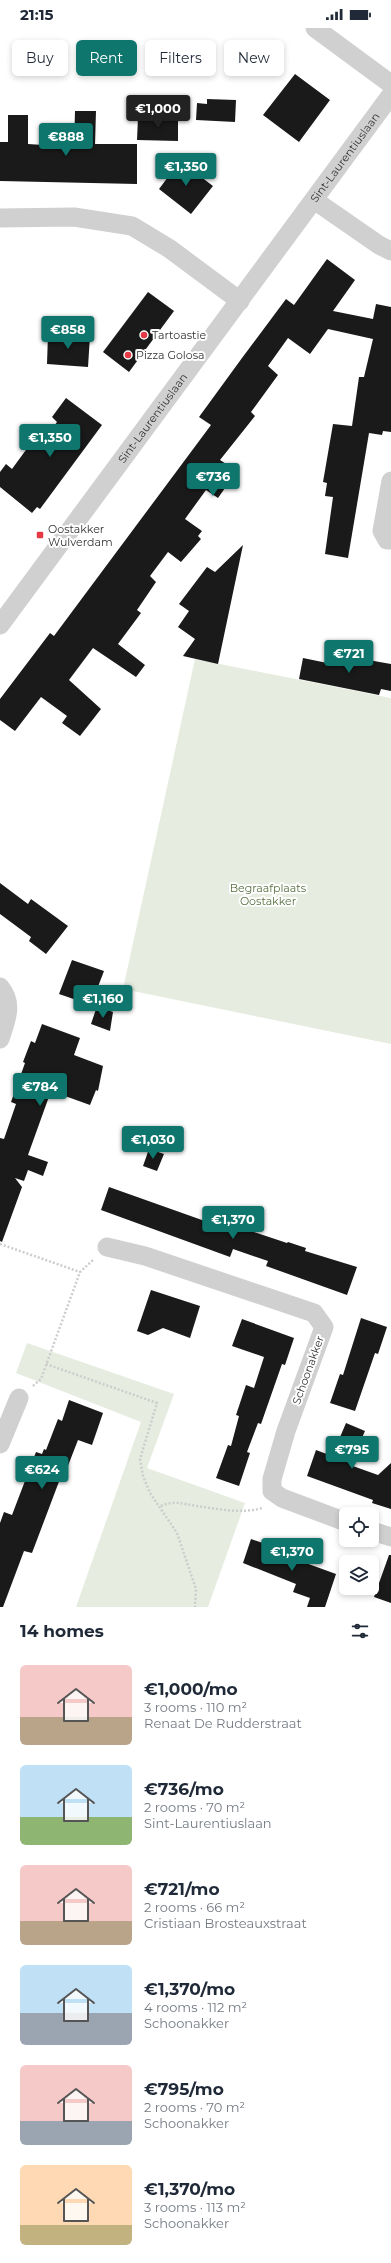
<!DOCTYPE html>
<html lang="en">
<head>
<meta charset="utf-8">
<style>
  :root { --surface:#fff; --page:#f2f2f3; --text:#1f2937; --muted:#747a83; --accent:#0f766e }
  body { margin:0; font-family:Montserrat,sans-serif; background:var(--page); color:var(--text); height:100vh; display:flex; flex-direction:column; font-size:15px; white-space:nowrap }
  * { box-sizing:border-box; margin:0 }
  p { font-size:13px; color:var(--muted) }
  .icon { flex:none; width:22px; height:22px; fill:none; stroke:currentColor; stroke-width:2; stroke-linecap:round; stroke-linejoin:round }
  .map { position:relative; height:1579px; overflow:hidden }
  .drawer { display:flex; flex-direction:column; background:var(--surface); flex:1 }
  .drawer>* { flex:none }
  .banner { position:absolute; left:12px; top:12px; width:367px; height:36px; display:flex; gap:8px }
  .tools { position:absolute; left:339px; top:1479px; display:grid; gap:8px }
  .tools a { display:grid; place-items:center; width:40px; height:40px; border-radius:6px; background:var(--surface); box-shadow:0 2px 6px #0003; font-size:20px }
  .price { position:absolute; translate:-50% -34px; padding:0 9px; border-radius:4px; background:var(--accent); color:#fff; font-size:13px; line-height:26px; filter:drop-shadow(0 1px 2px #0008) }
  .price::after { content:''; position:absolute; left:50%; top:24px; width:12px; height:9px; margin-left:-6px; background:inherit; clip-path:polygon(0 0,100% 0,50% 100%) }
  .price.current { background:#222; color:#fff }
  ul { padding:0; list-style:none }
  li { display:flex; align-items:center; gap:12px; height:100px; padding:0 20px }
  li span { display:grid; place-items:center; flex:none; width:112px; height:80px; border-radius:6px; color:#555 }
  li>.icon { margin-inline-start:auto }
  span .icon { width:48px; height:48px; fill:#fffc; stroke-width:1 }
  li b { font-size:17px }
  h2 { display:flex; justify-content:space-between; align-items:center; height:48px; padding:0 20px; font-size:17px }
  .chip { padding:0 14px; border-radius:6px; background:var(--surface); box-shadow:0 2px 6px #0003; font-size:14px; line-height:36px }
  .chip.current { background:var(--accent); color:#fff }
  .status { display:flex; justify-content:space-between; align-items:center; height:28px; padding:0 20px; background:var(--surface); direction:ltr }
  .status svg { height:11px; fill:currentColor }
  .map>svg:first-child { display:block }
  .green { fill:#e6ecdf }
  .building { fill:#1a1a1a }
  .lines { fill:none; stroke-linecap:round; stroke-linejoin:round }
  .path { stroke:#cdcdcd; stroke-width:2.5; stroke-dasharray:2 2; stroke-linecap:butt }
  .minor { stroke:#d0d0d0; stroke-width:19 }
  .poi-dot { fill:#e63946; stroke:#fff; stroke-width:1.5 }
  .labels { text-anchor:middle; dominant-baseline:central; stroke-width:4; stroke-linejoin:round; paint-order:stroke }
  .street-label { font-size:11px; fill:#333; stroke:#fff }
  .poi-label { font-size:11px; fill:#333; stroke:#fff; text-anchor:start }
  .park-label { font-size:11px; fill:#56703f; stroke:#fff }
</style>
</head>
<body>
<div class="status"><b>21:15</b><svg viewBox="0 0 49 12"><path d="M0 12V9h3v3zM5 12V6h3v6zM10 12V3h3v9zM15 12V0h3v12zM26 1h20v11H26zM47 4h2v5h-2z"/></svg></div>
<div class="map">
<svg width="391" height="1579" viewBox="0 0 391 1579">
  <rect width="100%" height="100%" fill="#fff"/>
  <path class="green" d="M195 631 391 670V1016L123 961Z
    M27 1315 174 1366 147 1440 245 1475 208 1579H76L141 1394 16 1345Z"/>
  <path class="building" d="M295 46 330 72 299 114 263 87Z
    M207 71 236 72 235 94 196 92 197 75 207 76Z
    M75 83H96L95 116H137V156L0 153V114H8V87H28V116L74 119Z
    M138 89 178 91V113L137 112Z
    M180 133 213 158 191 186 159 161Z
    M327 231 355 252 333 283 373 291 376 276 391 279V404L383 403 382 407 369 405 348 530 325 526 333 469 325 468 327 455 323 454 333 396 352 398 359 349H364L373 311 328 301 310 326 288 310 268 338 278 347 251 384 255 388 220 432 237 443 218 470 206 462 185 491 202 503 198 508 201 511 181 534 168 524 150 548 156 554 137 582 141 585 118 616 145 637 136 649 93 620 69 652 101 681 80 708 62 695 67 688 41 669 15 703 0 692V671L50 605 54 608 211 397 199 389 242 330 286 271 294 277Z
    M148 264 174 283 129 344 103 324Z
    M48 306 90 308 88 339 47 336Z
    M66 370 102 397 40 481 37 479 32 485 0 459V444L6 436 12 441 31 415 38 420 57 394 52 389Z
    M243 517 218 636 183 628 195 611 178 599 189 583 179 576 207 539 215 544Z
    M334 626 391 636V663L381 661 379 667 299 651 303 630 332 636Z
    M0 855 28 876 31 871 68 898 46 926 29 913 31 909 0 886Z
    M72 932 104 943 91 977 59 966Z
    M97 978 113 984 110 1003 91 996Z
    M42 996 80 1010 74 1027 103 1038 98 1063 96 1062 90 1077 51 1063 28 1127 48 1134 43 1148 28 1142 24 1153 15 1150 22 1159 2 1214 0 1213V1110L4 1111 16 1076 11 1074 25 1035 23 1034 31 1013 35 1015Z
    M149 1121 164 1126 157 1143 143 1138Z
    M109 1159 216 1197 221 1184 254 1195 251 1203 287 1215 288 1214 306 1220 305 1223 357 1239 347 1267 266 1238 268 1233 233 1221 230 1229 101 1182Z
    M151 1262 200 1278 190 1310 163 1300 148 1307 137 1303Z
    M361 1290 387 1299 378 1326 375 1325 355 1383 330 1375 340 1346 343 1347Z
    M242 1291 294 1310 285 1337 282 1336 261 1396 258 1395 247 1424 250 1425 239 1458 216 1450 228 1417 231 1418 239 1388 236 1387 246 1357 254 1360 264 1329 232 1318Z
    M69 1372 103 1385 92 1417 78 1412 64 1448 63 1443 32 1525 24 1523 3 1579H0V1495L4 1484 12 1487 36 1424 42 1426 44 1421 46 1422 58 1391 62 1393Z
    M346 1395 365 1403 350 1437 378 1447 391 1435V1481L372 1475 373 1472 307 1448 316 1422 332 1428Z
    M251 1511 283 1522 281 1526 336 1546 325 1579H307L310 1570 293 1564 296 1556 243 1535Z
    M389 1527H391V1575L374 1569Z"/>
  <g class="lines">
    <path class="path" d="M0 1216 80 1244
      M46 1336 157 1375 140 1431 143 1448 150 1465 177 1505 196 1561 195 1579
      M33 1358 41 1351 80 1244 93 1232
      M161 1478C174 1472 183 1476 197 1478 217 1481 243 1486 262 1480"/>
    <g class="minor">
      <path d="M315 0 391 56"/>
      <path d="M314 172 379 217 391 223"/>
      <path d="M0 190 74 189 132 198 170 221 240 273"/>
      <path d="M391 453 382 503 387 512H391"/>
      <path id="s1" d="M0 597 391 67"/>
      <path d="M0 959C14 976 6 992 0 1011"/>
      <path d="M107 1219 145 1228 314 1285 324 1299 286 1403 272 1451V1463L282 1470 346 1494"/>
      <path d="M0 1416 19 1370"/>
      <path d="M372 1503 391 1509"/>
    </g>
  </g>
  <g class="poi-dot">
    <circle cx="144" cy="307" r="4"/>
    <circle cx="128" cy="327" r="4"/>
    <rect x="36" y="503" width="8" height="8" rx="2"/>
  </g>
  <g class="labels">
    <g class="street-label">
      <text stroke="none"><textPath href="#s1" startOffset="581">Sint-Laurentiuslaan</textPath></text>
      <text stroke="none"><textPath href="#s1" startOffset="257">Sint-Laurentiuslaan</textPath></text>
      <text transform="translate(308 1342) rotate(-70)">Schoonakker</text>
    </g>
    <g class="poi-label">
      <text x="152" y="307">Tartoastie</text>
      <text x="136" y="327">Pizza Golosa</text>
      <text x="48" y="501">Oostakker<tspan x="48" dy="13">Wulverdam</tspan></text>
    </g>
    <g class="park-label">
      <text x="268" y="860">Begraafplaats<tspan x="268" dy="13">Oostakker</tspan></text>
    </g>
  </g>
</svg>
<div class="tools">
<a><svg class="icon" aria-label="locate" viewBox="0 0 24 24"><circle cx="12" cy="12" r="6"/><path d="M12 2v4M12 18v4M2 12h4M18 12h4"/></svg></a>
<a><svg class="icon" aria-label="layers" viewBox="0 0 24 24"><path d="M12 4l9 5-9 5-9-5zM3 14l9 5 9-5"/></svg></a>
</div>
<b class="price current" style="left:158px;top:101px">€1,000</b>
<b class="price" style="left:66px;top:129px">€888</b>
<b class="price" style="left:186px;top:159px">€1,350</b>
<b class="price" style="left:68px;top:322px">€858</b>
<b class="price" style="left:50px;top:430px">€1,350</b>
<b class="price" style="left:213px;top:469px">€736</b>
<b class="price" style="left:349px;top:646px">€721</b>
<b class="price" style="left:103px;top:991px">€1,160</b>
<b class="price" style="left:40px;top:1079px">€784</b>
<b class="price" style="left:153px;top:1132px">€1,030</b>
<b class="price" style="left:233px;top:1212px">€1,370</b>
<b class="price" style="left:352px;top:1442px">€795</b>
<b class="price" style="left:42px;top:1462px">€624</b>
<b class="price" style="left:292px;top:1544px">€1,370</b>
<div class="banner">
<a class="chip">Buy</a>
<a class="chip current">Rent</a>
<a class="chip">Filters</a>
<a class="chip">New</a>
</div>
</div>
<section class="drawer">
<h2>14 homes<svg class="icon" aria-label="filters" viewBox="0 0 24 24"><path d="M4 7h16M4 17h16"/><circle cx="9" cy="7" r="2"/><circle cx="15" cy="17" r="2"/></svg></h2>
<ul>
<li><span style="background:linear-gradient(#f6c9c9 65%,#b9a48a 0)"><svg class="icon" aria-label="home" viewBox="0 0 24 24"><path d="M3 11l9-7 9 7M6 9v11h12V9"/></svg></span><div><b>€1,000/mo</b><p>3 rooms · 110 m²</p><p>Renaat De Rudderstraat</p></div></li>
<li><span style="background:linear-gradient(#bfe0f5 65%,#8fb573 0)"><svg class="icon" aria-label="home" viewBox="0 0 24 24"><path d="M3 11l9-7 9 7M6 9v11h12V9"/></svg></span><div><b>€736/mo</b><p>2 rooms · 70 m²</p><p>Sint-Laurentiuslaan</p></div></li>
<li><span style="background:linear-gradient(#f6c9c9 70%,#b9a48a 0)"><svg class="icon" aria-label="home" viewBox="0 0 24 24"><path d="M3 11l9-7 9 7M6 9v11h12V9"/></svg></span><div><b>€721/mo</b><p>2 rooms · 66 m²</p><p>Cristiaan Brosteauxstraat</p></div></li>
<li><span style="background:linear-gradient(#bfe0f5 60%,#9aa5b1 0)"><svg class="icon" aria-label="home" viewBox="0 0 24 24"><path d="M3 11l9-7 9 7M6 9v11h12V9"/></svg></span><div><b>€1,370/mo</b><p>4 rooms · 112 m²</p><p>Schoonakker</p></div></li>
<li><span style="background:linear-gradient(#f6c9c9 70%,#9aa5b1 0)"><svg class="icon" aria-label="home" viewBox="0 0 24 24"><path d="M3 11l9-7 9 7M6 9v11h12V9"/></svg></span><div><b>€795/mo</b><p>2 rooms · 70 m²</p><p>Schoonakker</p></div></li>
<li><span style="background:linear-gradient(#ffd9b3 75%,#c2b280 0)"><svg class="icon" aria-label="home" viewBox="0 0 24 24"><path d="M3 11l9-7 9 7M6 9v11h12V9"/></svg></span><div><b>€1,370/mo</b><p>3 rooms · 113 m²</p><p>Schoonakker</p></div></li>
</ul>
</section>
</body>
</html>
